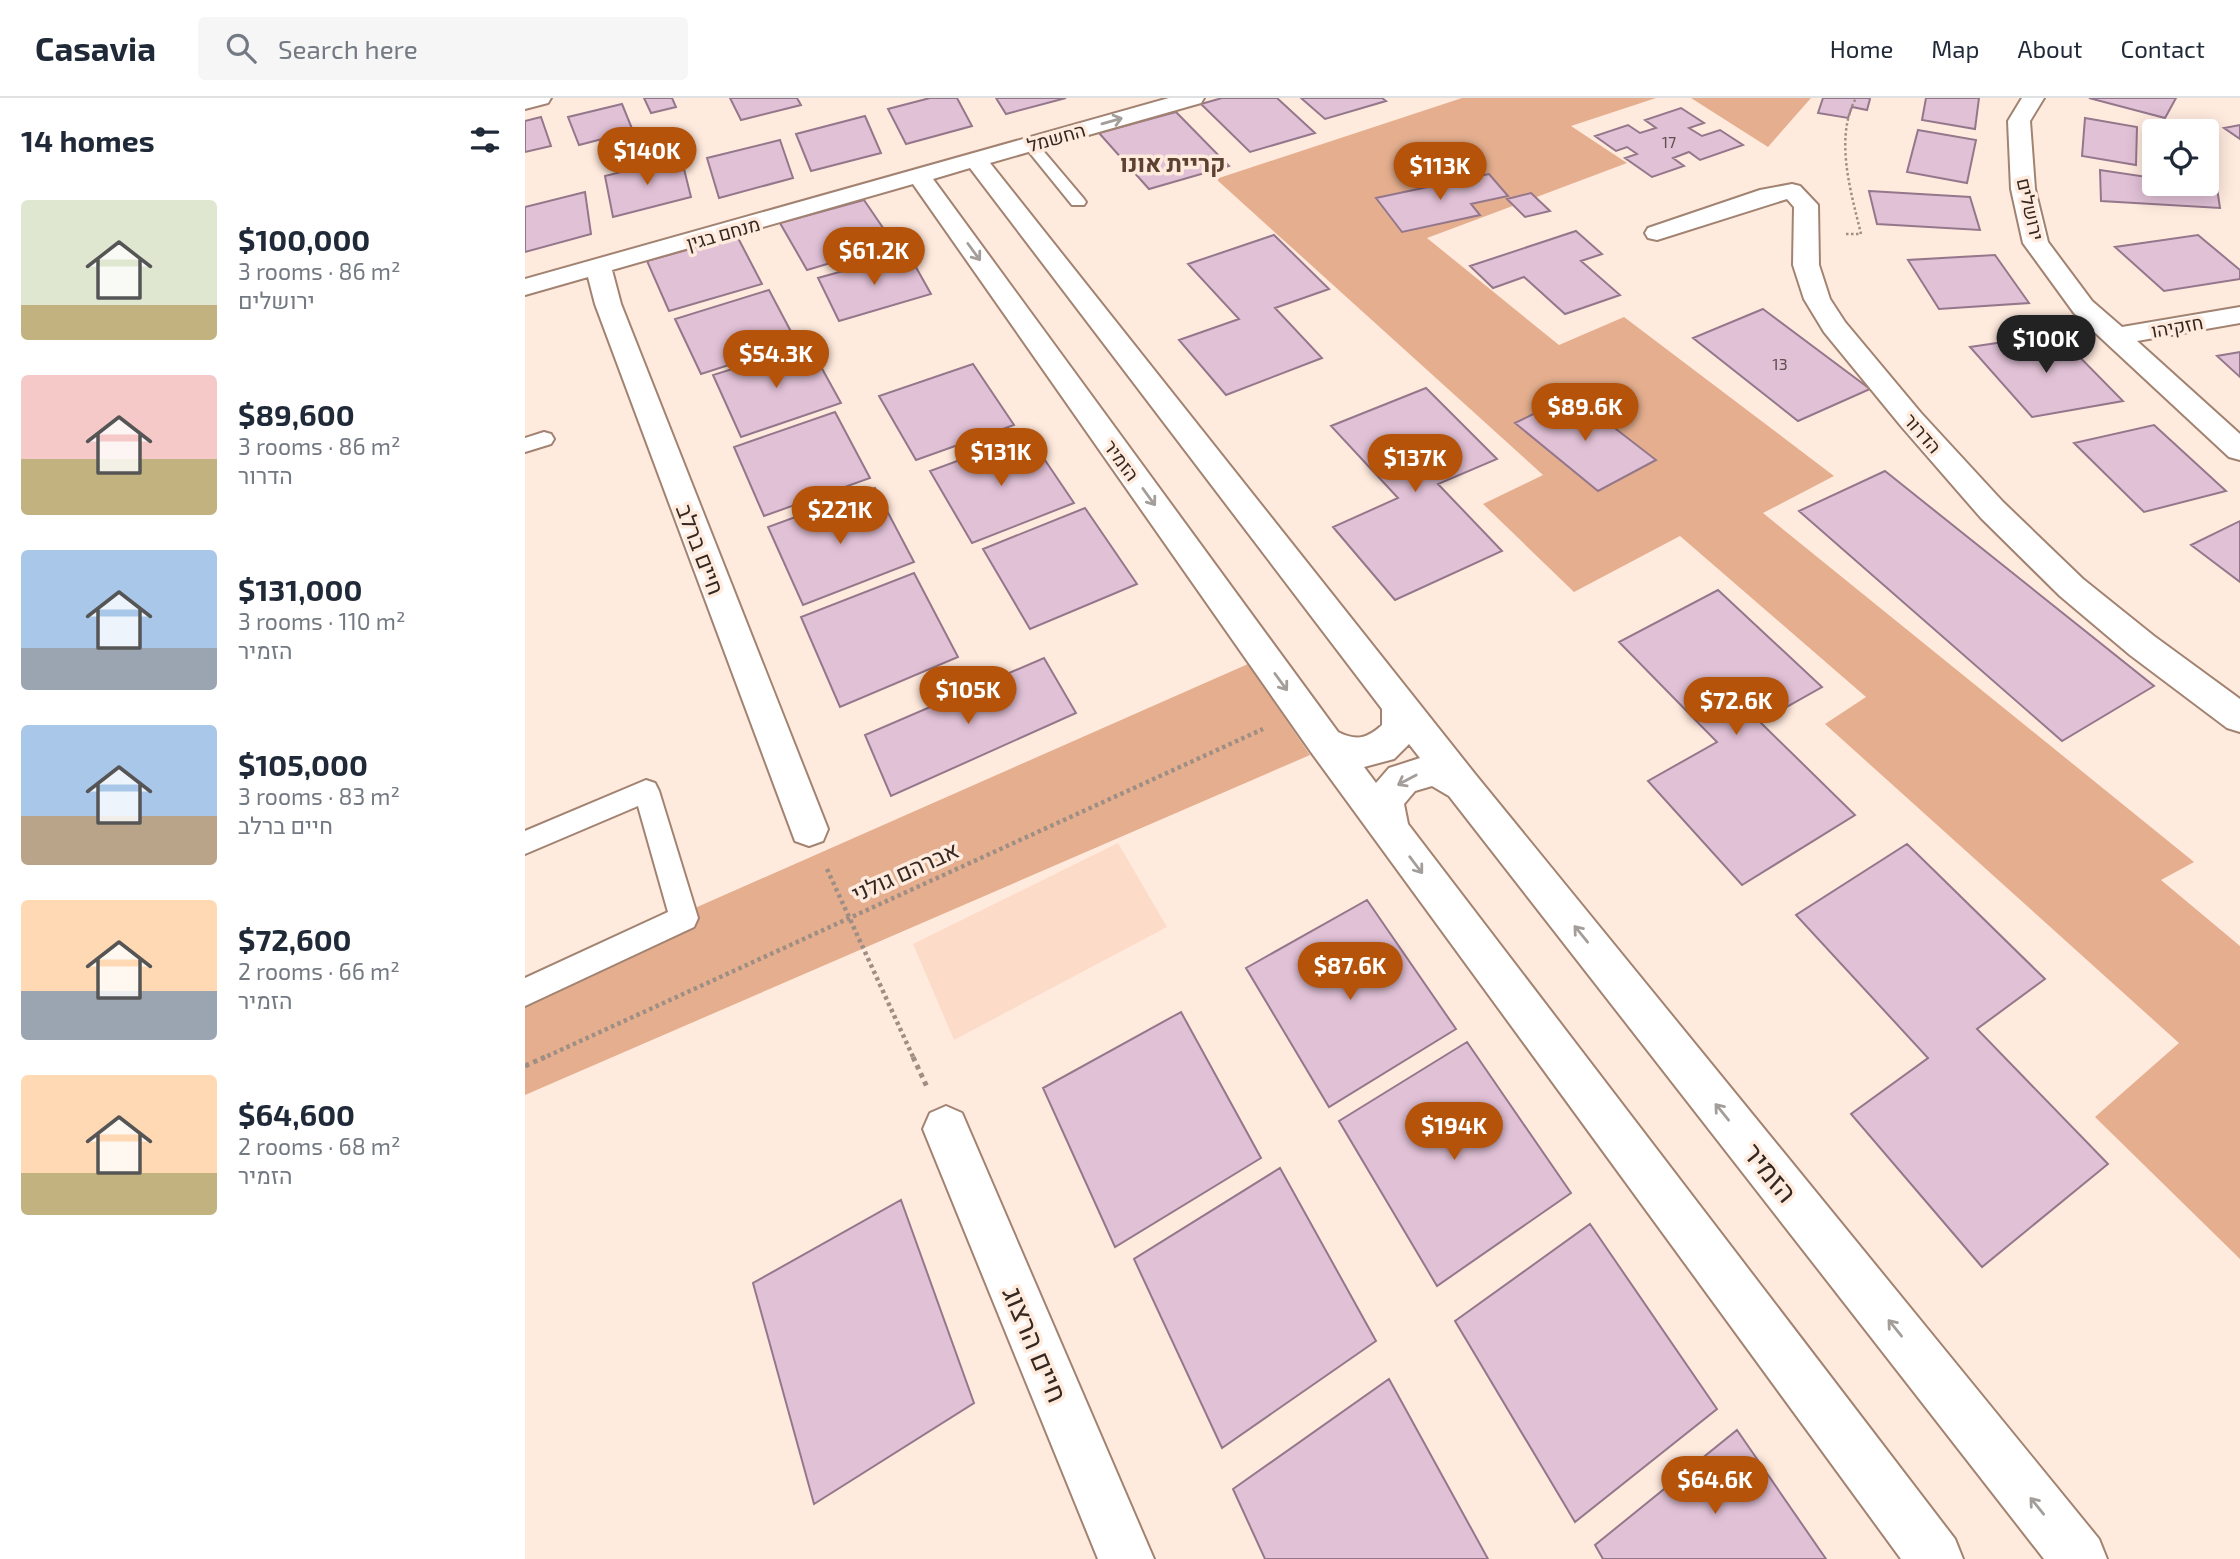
<!DOCTYPE html>
<html lang="en">
<head>
<meta charset="utf-8">
<style>
  :root { --surface:#fff; --page:#f6f6f7; --text:#1f2937; --muted:#747a83; --line:#e0e1e3; --accent:#b45309 }
  body { margin:0; font-family:"Exo 2",Heebo,sans-serif; background:var(--page); color:var(--text); height:100vh; display:flex; flex-direction:column; font-size:26px; white-space:nowrap }
  * { box-sizing:border-box; margin:0 }
  p { font-size:23px; color:var(--muted) }
  .icon { flex:none; width:38px; height:38px; fill:none; stroke:currentColor; stroke-width:2; stroke-linecap:round; stroke-linejoin:round }
  .map { position:relative; flex:1; overflow:hidden }
  .side { display:flex; flex-direction:column; background:var(--surface); width:525px }
  .side>* { flex:none }
  .fabs { position:absolute; left:1617px; top:21px; display:grid; gap:14px }
  .fabs a { display:grid; place-items:center; width:77px; height:77px; border-radius:7px; background:var(--surface); box-shadow:0 4px 18px #0003; font-size:35px }
  .price { position:absolute; translate:-50% -60px; padding:0 16px; border-radius:24px; background:var(--accent); color:#fff; font-size:23px; line-height:46px; filter:drop-shadow(0 2px 4px #0008) }
  .price::after { content:''; position:absolute; left:50%; top:42px; width:21px; height:16px; margin-left:-10px; background:inherit; clip-path:polygon(0 0,100% 0,50% 100%) }
  .price.current { background:#222; color:#fff }
  ul { padding:0; list-style:none }
  li { display:flex; align-items:center; gap:21px; height:175px; padding:0 21px }
  li span { display:grid; place-items:center; flex:none; width:196px; height:140px; border-radius:7px; color:#555 }
  li>.icon { margin-inline-start:auto }
  span .icon { width:84px; height:84px; fill:#fffc; stroke-width:1 }
  li b { font-size:30px }
  h2 { display:flex; justify-content:space-between; align-items:center; height:84px; padding:0 21px; font-size:30px }
  header { display:flex; align-items:center; gap:42px; box-sizing:border-box; height:98px; padding:0 35px; background:var(--surface); border-bottom:2px solid var(--line) }
  header strong { font-size:33px }
  nav { display:flex; gap:38px; margin-inline-start:auto; font-size:24px }
  .search { width:490px; height:63px; background:var(--page); display:flex; align-items:center; gap:18px; box-sizing:border-box; padding:0 24px; border-radius:7px; color:var(--muted); font-size:26px }
  main { display:flex; flex:1; min-height:0 }
  .map>svg:first-child { display:block }
  .built { fill:#fcdcc8 }
  .green { fill:#e5af8f }
  .building { fill:#e1c1d6; stroke:#95778b; stroke-width:2 }
  .lines { fill:none; stroke-linecap:round; stroke-linejoin:round }
  .lane-casing { stroke:#a28371; stroke-width:4 }
  .street-casing { stroke:#a28371; stroke-width:4 }
  .secondary-casing { stroke:#a28371; stroke-width:4 }
  .path-far2 { stroke:#9f8e84; stroke-width:2.5; stroke-dasharray:2.5 2.5; stroke-linecap:butt }
  .path-far1 { stroke:#9f8e84; stroke-width:4.5; stroke-dasharray:3.5 3.5; stroke-linecap:butt }
  .path { stroke:#9f8e84; stroke-width:5; stroke-dasharray:4.5 4.5; stroke-linecap:butt }
  .lane { fill:#fff; fill-rule:evenodd }
  .street { fill:#fff; fill-rule:evenodd }
  .secondary { fill:#fff; fill-rule:evenodd }
  .oneway { stroke:#a49e9b }
  .labels { text-anchor:middle; dominant-baseline:central; stroke-width:7; stroke-linejoin:round; paint-order:stroke }
  .far-number-label { font-size:16px; fill:#604e4e }
  .far-street-label { font-size:19px; fill:#352821; stroke:#ffeade }
  .street-label { font-size:23px; fill:#352821; stroke:#ffeade }
  .far-district-label { font-size:24px; font-weight:bold; fill:#5d4232; stroke:#ffeade }
  .near-street-label { font-size:28px; fill:#352821; stroke:#ffeade }
</style>
</head>
<body>
<header>
<strong>Casavia</strong>
<div class="search"><svg class="icon" aria-label="search" viewBox="0 0 24 24"><circle cx="10" cy="10" r="6"/><path d="M15 15l6 6"/></svg>Search here</div>
<nav><a>Home</a><a>Map</a><a>About</a><a>Contact</a></nav>
</header>
<main>
<section class="side">
<h2>14 homes<svg class="icon" aria-label="filters" viewBox="0 0 24 24"><path d="M4 7h16M4 17h16"/><circle cx="9" cy="7" r="2"/><circle cx="15" cy="17" r="2"/></svg></h2>
<ul>
<li><span style="background:linear-gradient(#dfe7d0 75%,#c2b280 0)"><svg class="icon" aria-label="home" viewBox="0 0 24 24"><path d="M3 11l9-7 9 7M6 9v11h12V9"/></svg></span><div><b>$100,000</b><p>3 rooms · 86 m²</p><p>ירושלים</p></div></li>
<li><span style="background:linear-gradient(#f6c9c9 60%,#c2b280 0)"><svg class="icon" aria-label="home" viewBox="0 0 24 24"><path d="M3 11l9-7 9 7M6 9v11h12V9"/></svg></span><div><b>$89,600</b><p>3 rooms · 86 m²</p><p>הדרור</p></div></li>
<li><span style="background:linear-gradient(#a9c7e8 70%,#9aa5b1 0)"><svg class="icon" aria-label="home" viewBox="0 0 24 24"><path d="M3 11l9-7 9 7M6 9v11h12V9"/></svg></span><div><b>$131,000</b><p>3 rooms · 110 m²</p><p>הזמיר</p></div></li>
<li><span style="background:linear-gradient(#a9c7e8 65%,#b9a48a 0)"><svg class="icon" aria-label="home" viewBox="0 0 24 24"><path d="M3 11l9-7 9 7M6 9v11h12V9"/></svg></span><div><b>$105,000</b><p>3 rooms · 83 m²</p><p>חיים ברלב</p></div></li>
<li><span style="background:linear-gradient(#ffd9b3 65%,#9aa5b1 0)"><svg class="icon" aria-label="home" viewBox="0 0 24 24"><path d="M3 11l9-7 9 7M6 9v11h12V9"/></svg></span><div><b>$72,600</b><p>2 rooms · 66 m²</p><p>הזמיר</p></div></li>
<li><span style="background:linear-gradient(#ffd9b3 70%,#c2b280 0)"><svg class="icon" aria-label="home" viewBox="0 0 24 24"><path d="M3 11l9-7 9 7M6 9v11h12V9"/></svg></span><div><b>$64,600</b><p>2 rooms · 68 m²</p><p>הזמיר</p></div></li>
</ul>
</section>
<div class="map">
<svg width="1715" height="1461" viewBox="0 0 1715 1461">
  <rect width="100%" height="100%" fill="#ffeade"/>
  <path class="built" d="M593 745 642 829 429 942 388 846Z"/>
  <path class="green" d="M937 0H1131L1046 28 1102 65 902 140 1034 247 1099 219 1309 378 1238 415 1669 764 1636 782 1715 848V1161L1570 1019 1654 945 1300 626 1341 599 1155 438 1049 494 958 406 1018 377 691 81Z
    M1166 0H1286L1243 49Z
    M723 566 785 657 0 997V885Z"/>
  <path class="building" d="M119 0H147L151 9 126 15Z
    M205 0H272L276 7 216 22Z
    M405 0H432L447 28 381 46 363 11Z
    M471 0H541L481 16Z
    M697 0H752L790 35 725 54 676 6Z
    M776 0H857L861 3 800 21Z
    M1298 0H1343L1345 1 1342 12 1327 9 1323 20 1293 15Z
    M1401 0H1454L1450 31 1397 22Z
    M1564 0H1651L1640 20Z
    M97 6 108 33 54 47 43 19Z
    M1156 10 1179 25 1164 30 1177 38 1195 32 1218 47 1175 62 1164 54 1148 60 1159 68 1127 79 1100 60 1112 56 1102 49 1091 53 1070 38 1103 27 1115 35 1131 30 1120 22Z
    M651 14 704 68 624 91 574 35Z
    M340 18 356 55 286 73 271 36Z
    M16 19 26 48 0 54V23Z
    M1560 20 1612 29 1611 67 1557 58Z
    M1715 27V41L1699 30Z
    M1393 32 1451 42 1442 85 1382 74Z
    M255 42 268 80 194 100 182 60Z
    M156 59 166 99 88 119 80 78Z
    M1575 72 1629 80V86H1664L1692 90 1695 110 1576 103Z
    M964 76 983 98 946 106 955 117 877 134 851 100Z
    M1344 93 1445 99 1455 132 1352 126Z
    M60 94 66 136 0 154V109Z
    M1006 95 1025 113 1000 119 982 101Z
    M339 102 369 146 282 172 255 125Z
    M1051 133 1077 156 1056 163 1095 197 1040 216 999 179 968 190 945 168Z
    M749 137 804 191 750 210 797 260 701 297 654 242 714 221 663 166Z
    M1673 137 1715 172V181L1639 193 1590 149Z
    M212 138 237 186 144 213 122 163Z
    M383 155 406 196 314 223 293 180Z
    M1470 157 1504 205 1414 211 1383 162Z
    M244 192 272 245 176 276 150 221Z
    M1238 211 1345 291 1273 323 1168 240Z
    M1532 236 1598 303 1507 319 1445 249Z
    M284 247 316 305 216 339 188 277Z
    M1715 254V279L1692 258Z
    M448 266 489 327 391 362 354 298Z
    M901 290 972 361 913 386 977 453 870 502 808 429 873 400 806 328Z
    M1047 297 1131 362 1073 393 990 325Z
    M310 314 345 380 239 418 209 349Z
    M1629 327 1701 393 1619 414 1549 345Z
    M503 337 549 405 447 445 405 373Z
    M1360 373 1629 588 1537 643 1274 413Z
    M350 390 389 464 278 507 243 429Z
    M560 410 612 486 505 531 458 451Z
    M1715 423V484L1666 447Z
    M389 475 433 559 315 609 276 519Z
    M1193 492 1297 589 1235 624 1330 717 1217 787 1123 683 1192 644 1094 544Z
    M519 560 551 615 366 698 340 637Z
    M1382 746 1520 881 1452 931 1583 1066 1457 1169 1326 1016 1403 960 1271 817Z
    M842 802 931 931 804 1009 721 870Z
    M656 914 736 1060 590 1149 518 990Z
    M942 944 1046 1095 912 1188 814 1023Z
    M755 1070 851 1243 697 1350 609 1161Z
    M376 1102 449 1305 289 1406 228 1185Z
    M1065 1126 1192 1311 1050 1424 930 1223Z
    M864 1281 963 1461H740L708 1391Z
    M1212 1332 1301 1461H1078L1070 1447Z"/>
  <g class="lines">
    <g class="lane-casing">
      <path id="lane" d="M505 41 510 43 559 101 561 104 559 107H547L500 49 497 46Z
        M19 334 26 336 29 341 26 346 0 354V340Z
        M121 682 130 685 134 693 173 820 169 829 0 908V880L143 814 113 708 0 756V733Z"/>
    </g>
    <g class="street-casing">
      <path id="street" d="M644 0H679L676 5 465 65 950 676 1574 1441 1582 1461H1519L924 698 907 688 890 693 879 706 883 726 1430 1441 1438 1461H1376L786 654 388 86 87 172 96 206 303 731 298 743 284 748 270 743 70 206 63 179 0 197V181ZM445 70 857 611V627C842 641 831 643 813 634L408 81ZM884 646 895 660 864 670 851 685 839 669 869 661Z
        M1497 0H1519L1505 23 1510 91 1523 144 1567 203 1597 229 1715 209V225L1612 243 1715 336V362L1704 359 1549 215 1498 145 1486 91 1483 23Z
        M1267 86 1275 88 1293 107 1294 167 1305 201 1320 224 1396 315 1478 404 1558 481 1629 538 1715 601V634L1702 630 1605 557 1535 498 1456 420 1376 328 1299 234 1279 201 1268 167 1269 109 1262 101 1132 142 1123 140 1120 135 1123 130 1235 92Z
        M421 1008 437 1015 629 1461H573L398 1031 405 1015Z"/>
    </g>
    <g class="secondary-casing">
      <path id="secondary" d="M0 0H26L23 5 0 11Z"/>
    </g>
    <path class="path-far2" d="M1321 136H1336C1326 94 1309 40 1331 0"/>
    <path class="path-far1" d="M302 771 389 961
      M16 961 738 631"/>
    <path class="path" d="M388 959 402 989
      M0 968 20 959"/>
    <use href="#lane" class="lane"/>
    <use href="#street" class="street"/>
    <use href="#secondary" class="secondary"/>
  </g>
  <defs><path id="oneway-shaft" d="M-6 0H5M1.5-3L5.5 0L1.5 3" fill="none" stroke-width="1.6" stroke-linecap="round" stroke-linejoin="round" transform="scale(1.75)"/></defs>
  <g class="oneway">
    <use href="#oneway-shaft" transform="translate(587 23) rotate(-16)"/>
    <use href="#oneway-shaft" transform="translate(449 154) rotate(54)"/>
    <use href="#oneway-shaft" transform="translate(624 399) rotate(54)"/>
    <use href="#oneway-shaft" transform="translate(756 584) rotate(54)"/>
    <use href="#oneway-shaft" transform="translate(882 682) rotate(152)"/>
    <use href="#oneway-shaft" transform="translate(891 767) rotate(53)"/>
    <use href="#oneway-shaft" transform="translate(1056 836) rotate(-129)"/>
    <use href="#oneway-shaft" transform="translate(1197 1014) rotate(-129)"/>
    <use href="#oneway-shaft" transform="translate(1370 1230) rotate(-129)"/>
    <use href="#oneway-shaft" transform="translate(1512 1408) rotate(-129)"/>
  </g>
  <g class="labels">
    <g class="far-number-label">
      <text x="1144" y="43">17</text>
      <text x="1255" y="265">13</text>
    </g>
    <g class="far-street-label">
      <text transform="translate(531 39) rotate(-16)">החשמל</text>
      <text transform="translate(1506 111) rotate(77)">ירושלים</text>
      <text transform="translate(198 135) rotate(-16)">מנחם בגין</text>
      <text transform="translate(1652 228) rotate(-10)">חזקיהו</text>
      <text transform="translate(1398 335) rotate(49)">הדרור</text>
      <text transform="translate(597 362) rotate(54)">הזמיר</text>
    </g>
    <g class="street-label">
      <text transform="translate(176 451) rotate(69)">חיים ברלב</text>
      <text transform="translate(380 773) rotate(-24)">אברהם גולני</text>
    </g>
    <g class="far-district-label">
      <text x="648" y="64">קריית אונו</text>
    </g>
    <g class="near-street-label">
      <text transform="translate(1246 1074) rotate(51)">הזמיר</text>
      <text transform="translate(511 1246) rotate(67)">חיים הרצוג</text>
    </g>
  </g>
</svg>
<div class="fabs">
<a><svg class="icon" aria-label="locate" viewBox="0 0 24 24"><circle cx="12" cy="12" r="6"/><path d="M12 2v4M12 18v4M2 12h4M18 12h4"/></svg></a>
</div>
<b class="price" style="left:122px;top:89px">$140K</b>
<b class="price" style="left:915px;top:104px">$113K</b>
<b class="price" style="left:349px;top:189px">$61.2K</b>
<b class="price current" style="left:1521px;top:277px">$100K</b>
<b class="price" style="left:251px;top:292px">$54.3K</b>
<b class="price" style="left:1060px;top:345px">$89.6K</b>
<b class="price" style="left:476px;top:390px">$131K</b>
<b class="price" style="left:890px;top:396px">$137K</b>
<b class="price" style="left:315px;top:448px">$221K</b>
<b class="price" style="left:443px;top:628px">$105K</b>
<b class="price" style="left:1211px;top:639px">$72.6K</b>
<b class="price" style="left:825px;top:904px">$87.6K</b>
<b class="price" style="left:929px;top:1064px">$194K</b>
<b class="price" style="left:1190px;top:1418px">$64.6K</b>
</div>
</main>
</body>
</html>
